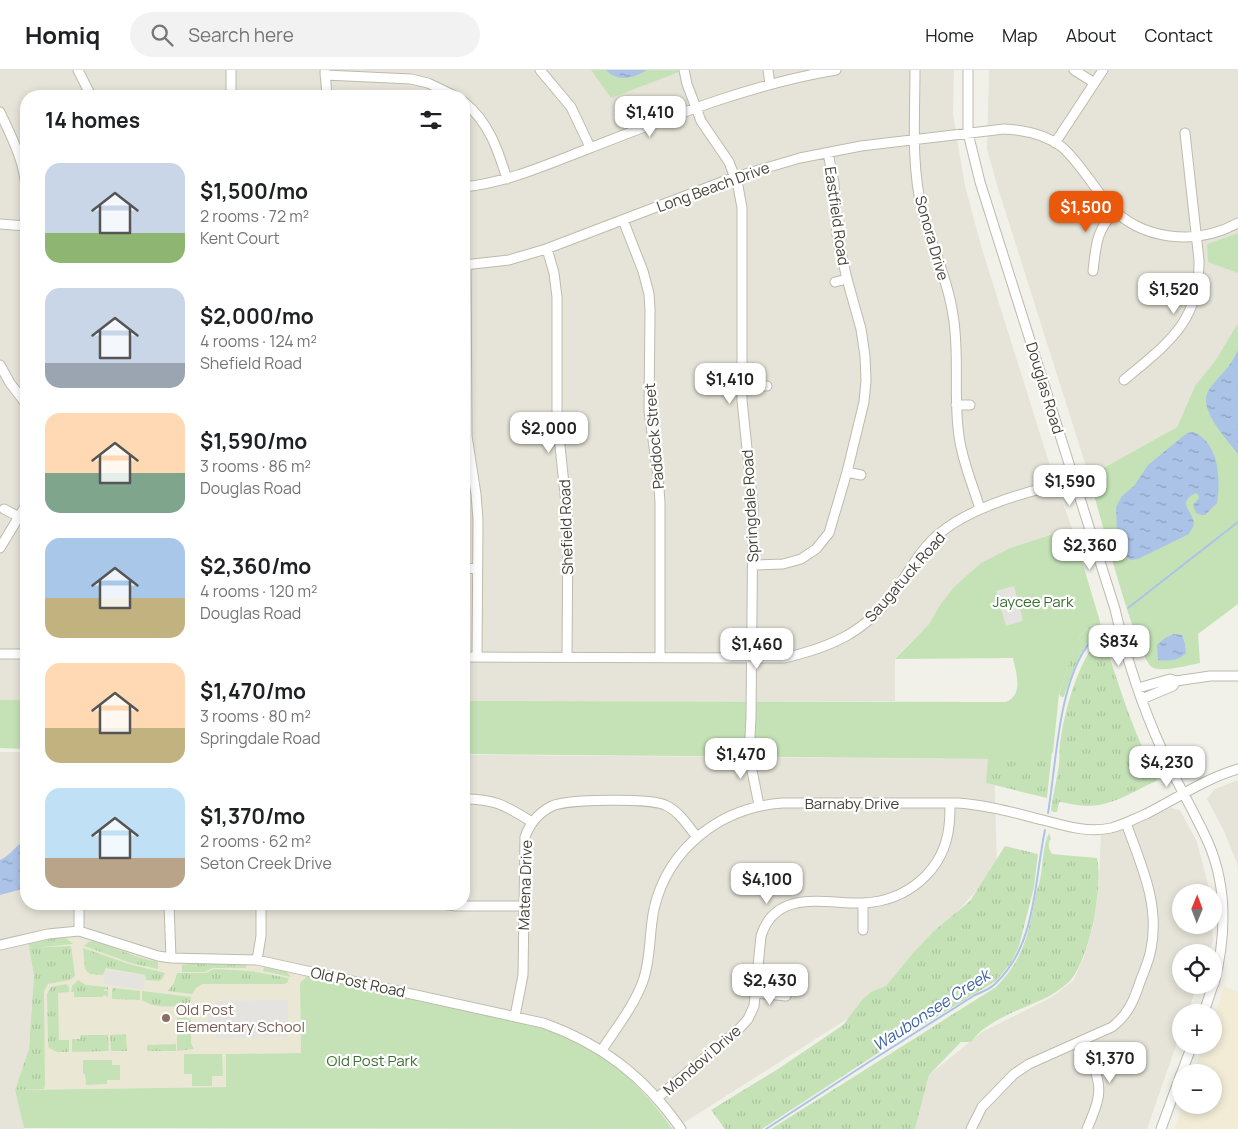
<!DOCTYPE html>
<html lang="en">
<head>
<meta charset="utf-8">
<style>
  :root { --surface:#fff; --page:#f2f2f2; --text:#202124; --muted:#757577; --line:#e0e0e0; --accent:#ea580c }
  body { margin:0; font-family:Manrope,sans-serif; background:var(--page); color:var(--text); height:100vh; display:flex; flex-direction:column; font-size:19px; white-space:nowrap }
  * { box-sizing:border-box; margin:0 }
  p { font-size:16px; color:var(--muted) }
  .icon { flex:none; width:28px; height:28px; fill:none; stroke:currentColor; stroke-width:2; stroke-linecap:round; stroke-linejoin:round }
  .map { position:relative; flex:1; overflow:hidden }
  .sheet { position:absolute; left:20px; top:20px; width:450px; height:820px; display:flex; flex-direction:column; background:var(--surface); border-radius:20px; box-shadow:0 2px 8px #0003 }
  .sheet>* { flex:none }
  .needle { width:32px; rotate:1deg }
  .buttons { position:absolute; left:1172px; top:814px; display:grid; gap:10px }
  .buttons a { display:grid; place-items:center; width:50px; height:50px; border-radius:50%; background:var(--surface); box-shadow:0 2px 8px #0003; font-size:25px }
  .price { position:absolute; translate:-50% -42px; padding:0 11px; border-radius:10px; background:#fff; color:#222; font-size:16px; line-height:32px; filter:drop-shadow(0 1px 2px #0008) }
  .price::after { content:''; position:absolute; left:50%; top:30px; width:15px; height:11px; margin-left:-8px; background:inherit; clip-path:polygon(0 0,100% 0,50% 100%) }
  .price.current { background:var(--accent); color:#fff }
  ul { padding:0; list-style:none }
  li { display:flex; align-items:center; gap:15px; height:125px; padding:0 25px }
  li span { display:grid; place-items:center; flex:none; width:140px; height:100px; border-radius:15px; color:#555 }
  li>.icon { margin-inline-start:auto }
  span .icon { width:60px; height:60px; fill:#fffc; stroke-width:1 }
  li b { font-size:21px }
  h2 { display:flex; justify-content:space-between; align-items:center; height:60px; padding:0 25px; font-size:21px }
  header { display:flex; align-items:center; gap:30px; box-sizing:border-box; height:70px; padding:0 25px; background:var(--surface); border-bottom:1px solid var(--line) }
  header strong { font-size:24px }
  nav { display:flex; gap:28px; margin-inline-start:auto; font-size:18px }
  .search { width:350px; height:45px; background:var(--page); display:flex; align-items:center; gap:12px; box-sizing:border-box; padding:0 18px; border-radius:28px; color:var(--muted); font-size:19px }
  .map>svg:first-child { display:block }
  .residential { fill:#e6e4d8 }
  .commercial { fill:#f2ecd7 }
  .education { fill:#eae8d4 }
  .grass { fill:url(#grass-tufts) }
  .park { fill:#c5e2b7 }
  .parking { fill:#e4e3e0 }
  .water { fill:url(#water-ripples) }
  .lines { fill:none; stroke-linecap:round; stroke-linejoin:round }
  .stream { stroke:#acc3e8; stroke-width:2 }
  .minor-casing { stroke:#bdbbac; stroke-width:11 }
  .minor { stroke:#fff; stroke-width:9 }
  .education-dot { fill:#8d6e63; stroke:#fff; stroke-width:2 }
  .labels { text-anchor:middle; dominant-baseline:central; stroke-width:4.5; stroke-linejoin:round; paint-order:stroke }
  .street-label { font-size:15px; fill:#454338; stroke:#fff }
  .park-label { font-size:15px; fill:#3c7032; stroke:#fff }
  .education-label { font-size:15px; fill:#785e54; stroke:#fff; text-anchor:start }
  .water-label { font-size:16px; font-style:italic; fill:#3e63a4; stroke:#fff }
</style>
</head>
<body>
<header>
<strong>Homiq</strong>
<div class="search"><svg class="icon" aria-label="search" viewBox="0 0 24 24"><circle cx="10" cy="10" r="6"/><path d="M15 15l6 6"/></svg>Search here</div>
<nav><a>Home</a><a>Map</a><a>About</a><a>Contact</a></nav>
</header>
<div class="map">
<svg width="1238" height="1059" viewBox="0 0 1238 1059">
  <defs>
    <pattern id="grass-tufts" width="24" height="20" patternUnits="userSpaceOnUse" patternTransform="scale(1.25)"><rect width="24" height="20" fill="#c5e2b7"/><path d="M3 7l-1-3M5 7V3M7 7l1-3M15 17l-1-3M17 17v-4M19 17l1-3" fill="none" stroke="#abc39e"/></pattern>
    <pattern id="water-ripples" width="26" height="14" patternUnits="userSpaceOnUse" patternTransform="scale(1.25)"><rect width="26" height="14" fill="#acc3e8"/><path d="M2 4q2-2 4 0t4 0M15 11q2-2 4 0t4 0" fill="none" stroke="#8ea0bd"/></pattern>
  </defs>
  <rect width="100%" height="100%" fill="#f2f1e9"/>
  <path class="residential" d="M0 0H954L953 44 965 116 982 179 1052 402 1072 458 1010 478 940 535 929 554 895 588V631H464V26H26V630H0Z
    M989 0H1238V253L1237 258 1217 288 1195 316 1177 357 1089 406 997 115 987 79Z
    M0 682H26V834H464V685L994 689 997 797 882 927 674 1059H672L643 1021 626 1004 599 984 524 953 254 895 160 892 141 888 86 869 28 873 34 905 29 979 15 1020 25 1059H0Z
    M1238 710V802L1237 793 1224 761 1207 729 1215 719Z
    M1171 738 1180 740 1197 772 1210 822H1181V855H1212L1213 871 1209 882H1181V915H1197L1188 942H1181V961L1147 1059H915L929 1005 982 962 1050 928 1073 911 1084 887 1093 857 1099 811 1101 764 1136 753Z"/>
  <path class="commercial" d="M1224 916 1238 922V1059H1174L1183 1035H1214V1002H1194L1204 975H1214V947Z"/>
  <path class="education" d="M70 866 86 869 141 888 160 892 248 894 307 906 304 909 300 916 301 983 226 984V1017L15 1020 29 979 34 905 28 873 58 867Z"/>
  <path class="grass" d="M1099 548 1101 557C1079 580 1074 597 1064 627H1061L1059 624 1074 577 1081 565Z
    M1102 563C1118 613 1133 663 1158 710 1136 720 1113 736 1087 736 1078 736 1069 733 1059 732L1057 742H1053L1051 740C1053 724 1057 709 1059 694 1060 685 1059 675 1061 667 1067 630 1079 592 1102 563Z
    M1054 662 1047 728 986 713 988 688Z
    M1049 763 1051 769C1047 774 1049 779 1052 784L1097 788C1101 808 1097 828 1094 849 1091 866 1081 900 1069 912 1045 934 1013 938 988 956 981 960 976 966 971 972H961L929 1005 915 1059H771L996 917C1025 888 1029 861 1036 823 1038 817 1040 811 1041 804 1043 791 1043 775 1049 763Z
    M1005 776 1038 784 1034 817 1019 876 1011 893 996 911 898 970 762 1059H725L711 1040 778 999 843 955 862 930 871 922 886 916 913 883 933 862 970 831Z
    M62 867 67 869 73 874 33 878 29 877 28 873Z
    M94 871 141 888 158 892V899L131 893 84 876 88 872Z
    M71 876 75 906 70 910 48 914 44 921 45 1015 44 1019 15 1020 29 979 34 905 29 878Z
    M83 878 129 894 165 903 162 909 159 911 146 910 145 905 106 898 103 905 90 904 85 899Z
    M234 893 246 894V898H213L204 902H182V895L187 894Z
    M264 897 287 902 291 907 263 901Z
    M214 899 250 901 289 908 287 913 284 914H203L196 918 192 924 168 921 174 913 177 903H206Z
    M78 910 86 915 108 917V920L105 919 104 921H108V927L104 925 102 927H74V922H71L72 916Z
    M66 914 69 917V922L58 923 59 970H69V982H57L49 978 48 973 47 924 51 917Z
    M112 918 140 921V930L112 929Z
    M142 921 191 927 190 934 187 936C170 936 155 939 142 930Z
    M177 948H187L191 950V973L194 979 177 981Z
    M126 964 127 981H111L110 965Z
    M81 965H108L109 981 72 982V969H80Z
    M176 974V981H147V975Z"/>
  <path class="park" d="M591 0H678L679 2 611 28Z
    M1238 163V203L1208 192 1207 174Z
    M1238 253V534L1198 564 1200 593C1190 595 1160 603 1152 597 1136 586 1097 434 1089 406L1177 357 1195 316 1217 288Z
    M1072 458 1099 548 1081 565 1074 578 1059 624 1053 682 1048 688 994 689 464 684V631L1006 632C1024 625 1016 603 1013 588L895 589 929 554 940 535 954 517 981 493 1010 478Z
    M0 630H26V679L0 678Z
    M307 906 524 953C591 971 633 1002 672 1059L24 1058 15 1020 226 1017V984L301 983 300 916 301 912Z
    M184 984H222L223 1006H212V1016H192V1004H184Z
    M83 990H112V995H120V1010H107V1014L86 1015 85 1004H83Z"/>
  <path class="parking" d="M1014 516 1023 551 1006 556 996 521Z
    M105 901 145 905 143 919 103 914Z
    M288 930V967L216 968V960H208V940L216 939V931Z"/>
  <path class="water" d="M606 0H647C634 8 618 13 606 0Z
    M1238 280V384C1228 371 1200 341 1207 324 1211 314 1221 306 1228 297 1232 292 1235 286 1238 280Z
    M1193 362C1219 372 1221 409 1217 433L1205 445H1201L1196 443 1193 435 1199 428 1198 425 1196 423C1173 434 1198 443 1193 457 1192 459 1190 461 1189 464L1138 489 1131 490 1123 485 1117 467 1116 437 1122 426 1134 416 1148 395 1187 363Z
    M1174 564 1182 565 1185 574 1186 583C1178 591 1169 591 1158 590L1157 575 1165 568Z
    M24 771 26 772V818L0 825V790C10 786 15 776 24 771Z"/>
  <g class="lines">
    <path class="stream" d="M1128 538 1238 452
      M1048 743C1056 695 1058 626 1082 584 1088 574 1095 565 1103 556
      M766 1059 869 992 975 925C982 922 990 919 995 914 1037 875 1034 811 1045 760"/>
    <g class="minor-casing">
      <path id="minor" d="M78 0 91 26
        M231 0V26
        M540 0 571 37 590 77
        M684 0 687 14 701 51 729 92 738 116 742 138V330L753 437 751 647 749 686 759 735
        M768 0 770 14
        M915 0C915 47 911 94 922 140 931 174 948 210 953 245 960 285 953 326 959 366 962 391 973 415 980 439
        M968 0V63L980 112 1115 539C1126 587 1142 636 1162 680 1176 712 1194 741 1208 772 1228 818 1226 867 1214 914
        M1074 0 1093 12
        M325 2 327 26
        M325 5 411 9 428 13 455 26
        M464 32C489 52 498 80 507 109
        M0 42C11 66 24 90 26 118
        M1055 73 1103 0
        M464 117C509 112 548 94 590 78 670 47 751 14 836 0
        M623 150 643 201 649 224 650 240 649 341 658 406 660 432V587
        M0 154 26 156
        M25 155 26 135
        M547 179 554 203 557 227V347L568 453 567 587
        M464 195 509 190 546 179 735 107 800 88 861 76 1004 59C1024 60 1045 64 1062 77 1080 93 1092 115 1108 134 1141 171 1196 176 1238 153
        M466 195 467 366 476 424 478 450 477 587
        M1093 201C1096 176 1096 160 1115 141
        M835 212 847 209
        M0 295 10 313 26 334
        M1124 310C1168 273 1200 252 1199 190L1185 63
        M742 316H767
        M956 335H970
        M847 402 861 405
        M4 439 19 447
        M0 478 26 435
        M753 495 783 494 801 489 816 479 829 463 847 402 864 332 866 311 865 286 861 259 847 209 837 165 834 113 828 83
        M464 498 477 499
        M0 584H26
        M464 587 784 588C832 577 866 562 895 521 910 501 920 479 940 463 973 436 1031 420 1074 411
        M1138 618 1170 609 1176 611 1210 606H1238
        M1142 629 1173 616 1176 611
        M464 729C496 729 506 736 532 752
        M169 834 171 888
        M441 834 456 836H524
        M863 860V833
        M79 861V834
        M0 875 48 864 79 861 158 886 171 888 257 890 543 953C602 974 645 1007 681 1059
        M257 890 261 866V834
        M756 923 786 926
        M1204 942 1213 915
        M515 946 523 905 525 767C530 753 538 743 552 736 566 729 651 728 665 735 679 741 688 756 697 767
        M1081 971C1090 988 1102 1009 1098 1028 1096 1039 1091 1049 1087 1059
        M602 980C616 958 634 936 643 911 651 889 649 863 654 839 668 778 721 737 783 733H958C987 735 1015 743 1043 750 1065 756 1088 763 1111 758 1123 755 1134 749 1146 744 1176 729 1206 708 1238 699
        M1182 1002 1192 975
        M657 1028 738 960 748 949 754 936 761 866C776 818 826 834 863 833 907 831 944 801 949 756 950 749 950 741 950 733
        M971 1059 982 1037 1014 1004 1029 994 1112 957C1128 945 1134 930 1140 912 1144 901 1149 891 1151 879 1160 834 1141 795 1126 753
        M1161 1059 1181 1004"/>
    </g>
    <use href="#minor" class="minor"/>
  </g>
  <circle class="education-dot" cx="166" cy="948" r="5"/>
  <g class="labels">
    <g class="street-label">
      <text transform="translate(713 117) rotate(-20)">Long Beach Drive</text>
      <text transform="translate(837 146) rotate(82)">Eastfield Road</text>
      <text transform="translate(932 168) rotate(74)">Sonora Drive</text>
      <text transform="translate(1045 318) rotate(73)">Douglas Road</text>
      <text transform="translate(654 366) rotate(-95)">Paddock Street</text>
      <text transform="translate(750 436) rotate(-93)">Springdale Road</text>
      <text transform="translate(566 457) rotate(-92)">Shefield Road</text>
      <text transform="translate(905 507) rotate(-49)">Saugatuck Road</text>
      <text x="852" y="733">Barnaby Drive</text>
      <text transform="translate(525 815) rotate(-88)">Matena Drive</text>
      <text transform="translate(358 912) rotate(12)">Old Post Road</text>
      <text transform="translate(702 990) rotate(-41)">Mondovi Drive</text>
    </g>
    <g class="park-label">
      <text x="1033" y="531">Jaycee Park</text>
      <text x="372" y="990">Old Post Park</text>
    </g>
    <g class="education-label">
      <text x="176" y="939">Old Post<tspan x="176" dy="17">Elementary School</tspan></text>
    </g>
    <g class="water-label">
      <text transform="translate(931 940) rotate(-33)">Waubonsee Creek</text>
    </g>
  </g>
</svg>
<div class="buttons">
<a><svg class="needle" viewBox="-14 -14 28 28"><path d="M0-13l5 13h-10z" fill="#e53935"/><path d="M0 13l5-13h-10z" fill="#757577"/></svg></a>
<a><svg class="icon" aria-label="locate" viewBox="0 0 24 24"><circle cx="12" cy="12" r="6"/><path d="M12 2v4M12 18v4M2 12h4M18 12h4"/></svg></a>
<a>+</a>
<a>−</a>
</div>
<b class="price" style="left:650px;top:68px">$1,410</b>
<b class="price current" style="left:1086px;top:163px">$1,500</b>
<b class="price" style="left:1174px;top:245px">$1,520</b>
<b class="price" style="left:730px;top:335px">$1,410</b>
<b class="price" style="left:549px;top:384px">$2,000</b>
<b class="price" style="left:1070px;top:437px">$1,590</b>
<b class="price" style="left:1090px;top:501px">$2,360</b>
<b class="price" style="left:1119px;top:597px">$834</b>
<b class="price" style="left:757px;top:600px">$1,460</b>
<b class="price" style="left:741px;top:710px">$1,470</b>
<b class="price" style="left:1167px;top:718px">$4,230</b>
<b class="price" style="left:767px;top:835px">$4,100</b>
<b class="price" style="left:770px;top:936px">$2,430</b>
<b class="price" style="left:1110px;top:1014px">$1,370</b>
<section class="sheet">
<h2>14 homes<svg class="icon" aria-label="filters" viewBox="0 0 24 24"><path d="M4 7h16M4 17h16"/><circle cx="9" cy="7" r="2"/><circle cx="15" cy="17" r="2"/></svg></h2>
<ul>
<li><span style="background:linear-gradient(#c9d6e8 70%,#8fb573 0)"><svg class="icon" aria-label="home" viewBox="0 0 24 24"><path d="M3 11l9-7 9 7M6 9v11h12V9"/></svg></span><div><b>$1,500/mo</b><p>2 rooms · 72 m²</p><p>Kent Court</p></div></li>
<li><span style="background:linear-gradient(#c9d6e8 75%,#9aa5b1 0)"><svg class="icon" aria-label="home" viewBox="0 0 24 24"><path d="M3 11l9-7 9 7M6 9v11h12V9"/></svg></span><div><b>$2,000/mo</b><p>4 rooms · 124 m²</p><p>Shefield Road</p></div></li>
<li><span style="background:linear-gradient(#ffd9b3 60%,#7fa58c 0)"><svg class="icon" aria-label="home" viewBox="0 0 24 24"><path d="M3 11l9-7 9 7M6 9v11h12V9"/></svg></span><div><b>$1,590/mo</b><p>3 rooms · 86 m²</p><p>Douglas Road</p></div></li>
<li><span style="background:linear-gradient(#a9c7e8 60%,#c2b280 0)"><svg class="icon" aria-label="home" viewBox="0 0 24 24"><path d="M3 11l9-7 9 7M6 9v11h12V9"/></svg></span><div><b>$2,360/mo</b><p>4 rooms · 120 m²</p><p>Douglas Road</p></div></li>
<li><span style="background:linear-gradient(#ffd9b3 65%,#c2b280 0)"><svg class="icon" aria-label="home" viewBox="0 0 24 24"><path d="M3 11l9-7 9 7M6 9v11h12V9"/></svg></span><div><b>$1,470/mo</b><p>3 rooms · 80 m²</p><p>Springdale Road</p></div></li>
<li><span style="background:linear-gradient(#bfe0f5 70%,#b9a48a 0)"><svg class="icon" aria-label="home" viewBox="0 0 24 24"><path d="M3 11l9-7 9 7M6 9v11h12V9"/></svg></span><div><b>$1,370/mo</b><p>2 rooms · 62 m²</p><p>Seton Creek Drive</p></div></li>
</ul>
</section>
</div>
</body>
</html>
